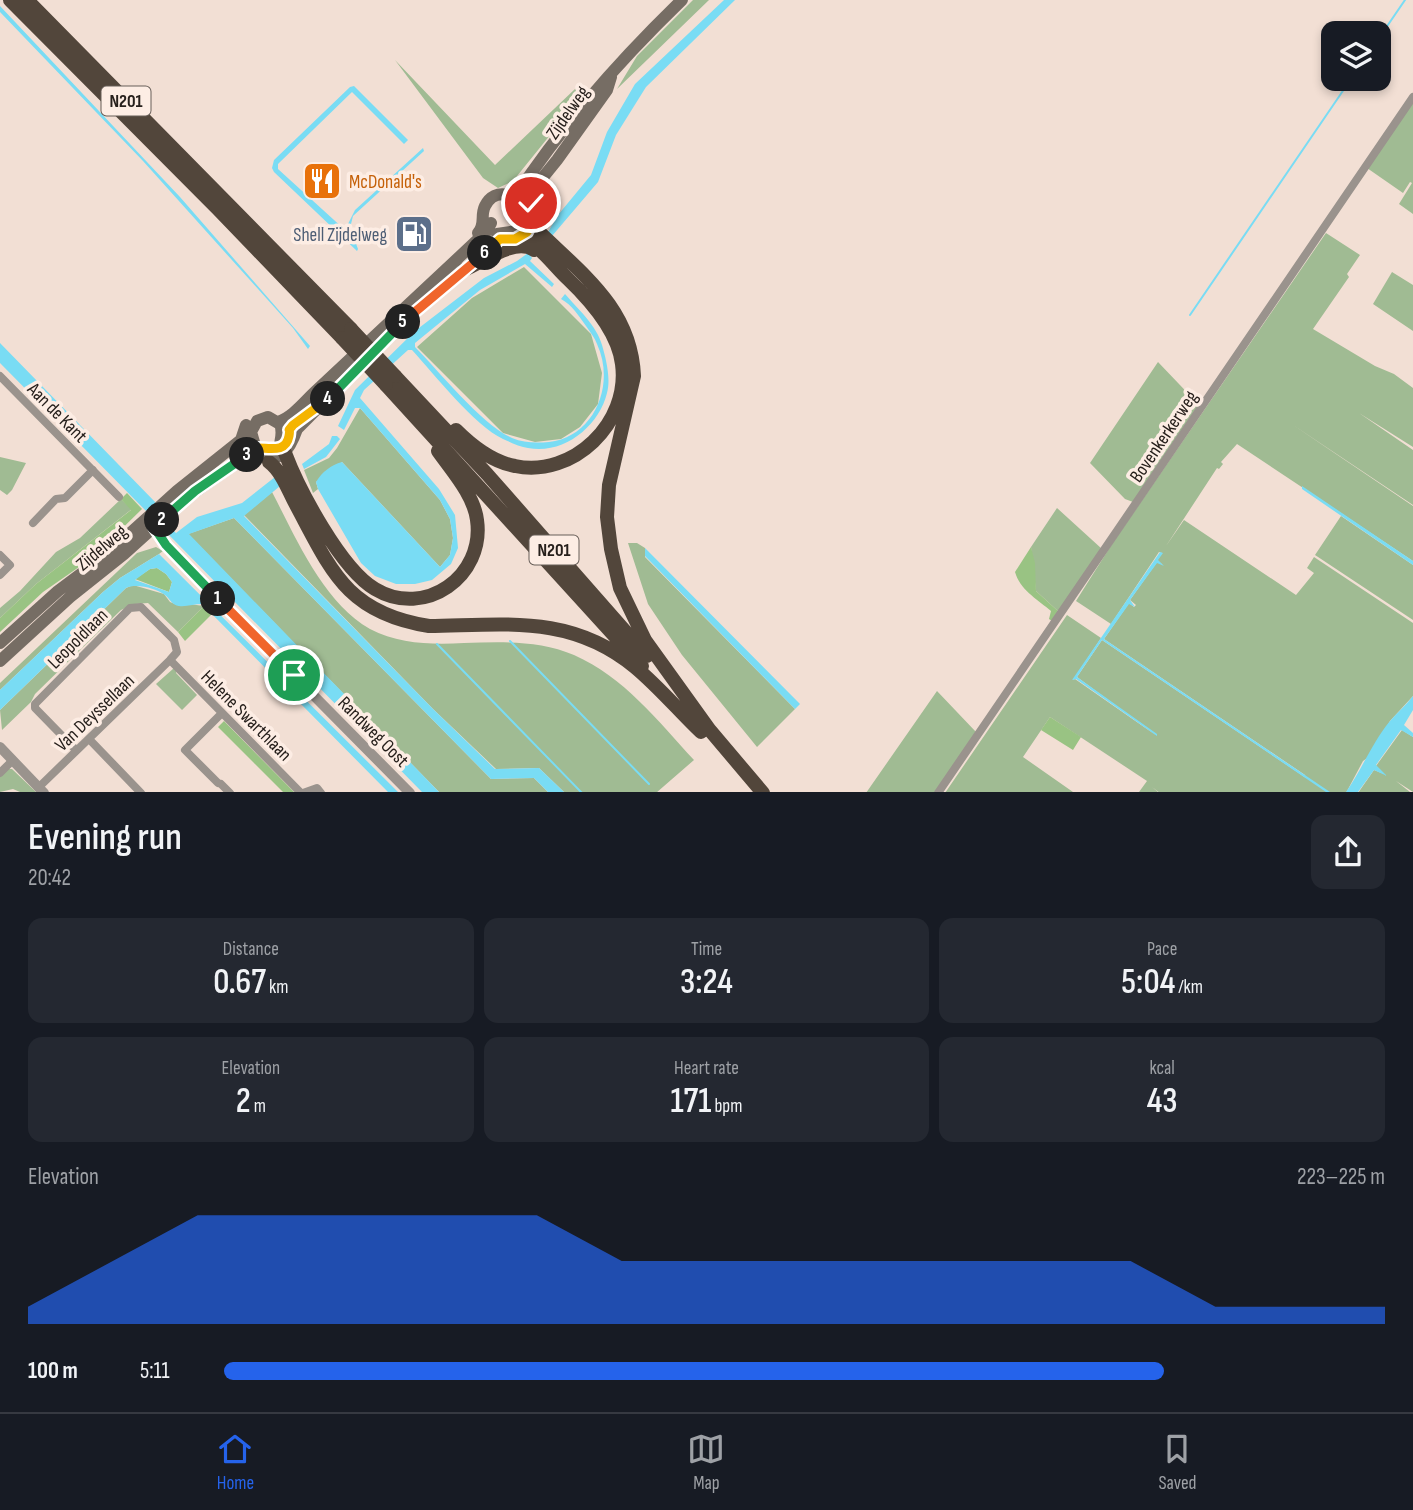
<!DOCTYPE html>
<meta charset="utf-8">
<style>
:root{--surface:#171b24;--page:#242831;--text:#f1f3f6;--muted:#9ea1a6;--line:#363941;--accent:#2563eb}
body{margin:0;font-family:"Sofia Sans Condensed",sans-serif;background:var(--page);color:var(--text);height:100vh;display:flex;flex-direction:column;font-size:26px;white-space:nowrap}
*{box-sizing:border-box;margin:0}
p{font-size:23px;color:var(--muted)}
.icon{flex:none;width:38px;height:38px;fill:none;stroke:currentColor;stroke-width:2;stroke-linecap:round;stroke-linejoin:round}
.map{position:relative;height:792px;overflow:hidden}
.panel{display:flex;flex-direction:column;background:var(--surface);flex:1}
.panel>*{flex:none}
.fabs{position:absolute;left:1321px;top:21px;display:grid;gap:14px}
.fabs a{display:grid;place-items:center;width:70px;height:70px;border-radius:14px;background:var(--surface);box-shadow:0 4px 10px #0003;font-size:35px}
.pin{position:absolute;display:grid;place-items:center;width:60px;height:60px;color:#fff;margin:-30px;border:4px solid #fff;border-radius:50%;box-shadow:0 2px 7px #0007}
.km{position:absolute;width:35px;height:35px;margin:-18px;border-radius:50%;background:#222;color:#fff;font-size:19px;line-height:35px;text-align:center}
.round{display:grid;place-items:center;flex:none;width:74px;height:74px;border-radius:14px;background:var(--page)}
.head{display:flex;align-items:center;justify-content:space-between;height:119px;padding:0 28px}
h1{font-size:38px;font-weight:600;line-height:52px}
.stats{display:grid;grid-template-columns:repeat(3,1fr);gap:10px;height:119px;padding:7px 28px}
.stats div{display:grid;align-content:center;border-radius:14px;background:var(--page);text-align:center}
.stats b{font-size:35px;font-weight:600}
.stats small{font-size:19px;font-weight:400}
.stats p{font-size:19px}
.chart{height:196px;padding:14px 28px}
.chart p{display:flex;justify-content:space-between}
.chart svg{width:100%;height:126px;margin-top:7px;fill:var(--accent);opacity:.7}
ul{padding:0 28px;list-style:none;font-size:23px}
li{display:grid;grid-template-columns:112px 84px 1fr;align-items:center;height:52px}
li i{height:18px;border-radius:9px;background:var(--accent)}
.tabs{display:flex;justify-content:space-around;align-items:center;height:98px;border-top:2px solid var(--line);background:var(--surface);font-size:19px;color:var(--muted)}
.tabs a{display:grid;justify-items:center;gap:4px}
.tabs .current{color:var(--accent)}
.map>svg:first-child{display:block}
</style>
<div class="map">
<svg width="1413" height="793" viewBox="0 0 1413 793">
<rect width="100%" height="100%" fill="#f2dfd4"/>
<!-- green -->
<path fill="#a0bb93" d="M693 0H709L617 89 637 56Z
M395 60 495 165 575 89 580 98 513 181 498 188 483 178Z
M1413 102V214L1399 204 1412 183 1410 182 1403 193 1367 168Z
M1326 233 1360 255 1347 274 1349 277 1313 329 1375 366 1394 374 1413 388V447L1359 413 1413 450V505L1293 425 1413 506V561L1237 444 1221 462 1223 464 1219 469 1217 468 1166 546 1184 520 1296 595 1314 573 1307 568 1314 557 1413 623V696L1390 721 1370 756 1363 761 1346 793H1160L1152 787 1158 792H1139L1147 781 1050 717 1023 757 1073 792 945 793 1067 615 1101 638 1073 680 1075 679 1157 736 1077 677 1102 640 1306 778 1305 775 1104 639 1129 603 1134 607 1136 605 1130 600 1157 562 1163 565 1157 560 1162 553 1159 552 1111 624 1076 601 1112 544Z
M524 267 591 334 602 373 598 404 580 427 561 439 535 442 503 433 417 347 472 298Z
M1392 272 1413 285V331L1373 304Z
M1158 362 1200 406 1133 502 1125 499 1090 463Z
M360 408 440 500 450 519 453 538 450 555 440 567 342 462 316 482 318 489 313 493 304 470 329 458 337 448Z
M0 457 26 463 12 490 7 495 0 490Z
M272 492C296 538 323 602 370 629 399 644 433 645 464 643 501 642 539 640 574 655 624 677 658 721 694 760L656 793 564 792 539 768 496 769 433 709 244 515Z
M121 499 132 509 36 584 0 618V608L20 591 56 552 80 538Z
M1057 508 1102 549 1059 612 1036 591 1031 547Z
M1341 516 1413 565V620L1315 555Z
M234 518 491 779 534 778 548 792H439L188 534Z
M628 543H637L645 548V557L795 709 757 747 682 655 648 604Z
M156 547 163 551 159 554 120 578 103 592 0 690V683L137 553Z
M133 585 164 594 170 602 180 606 189 604 204 606 178 632 148 603 135 604 121 610 35 694 31 702 2 730 0 710 126 588Z
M174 668 177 671 176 673 197 695 182 710 156 684Z
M937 691 976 732 935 792 866 793Z
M1402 730 1413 737V792L1396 781 1410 792 1358 793 1374 770 1384 774 1376 766Z
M8 769H12L36 792H20L13 789 0 792V776Z"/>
<!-- forest -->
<path fill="#99c383" d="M127 493 142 509 92 558 43 592 0 632V618L36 584 131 510 121 499Z
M1031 547 1035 563 1036 591 1059 612 1052 621 1049 619 1051 611C1038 600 1020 590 1015 572Z
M157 568 166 574 172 582 169 592 135 579 150 569Z
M204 606 212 614 185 641 178 632Z
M1050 717 1081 737 1073 750 1041 730Z
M224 721 294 792H283L218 727Z"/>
<!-- water -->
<path fill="#79dcf4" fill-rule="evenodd" d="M724 0H735L646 87 616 135 598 182 552 236 548 232 558 215 591 175 607 132 635 84Z
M0 6 180 197 310 346 308 349 293 328 143 161 0 12Z
M354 86 408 140 404 144 352 92 278 164V169L345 230 355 210 423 148 424 151 353 216 350 228 358 249 357 251 274 172 272 168 274 160 350 87Z
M528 253 532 258 530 261 554 284 552 287 525 264 480 290 415 343V347C439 371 482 425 512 438 524 443 536 443 549 442 594 437 616 385 597 344 595 338 590 332 586 326 579 316 572 305 561 299L565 294C578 309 597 326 602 345 606 359 611 378 607 393 599 426 564 455 528 448 520 447 510 442 503 439 475 426 434 374 412 350H408L364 390 360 398 439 489 455 515 458 548 451 564 432 580 415 584H396L375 576 361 563 318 489 316 482C322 472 331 465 342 462L440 567 450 555 453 538 450 519 440 500 360 408H355L344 430 338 426 355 390 415 331 484 278 517 261Z
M0 343 157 504 148 513 0 363Z
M332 436H337L340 439 326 457 304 469 302 464 329 444Z
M275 477 280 486 244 516 433 709 495 769 539 768 564 792H548L534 778 491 779 234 518 189 534 439 792H422L169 535 173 530 176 533 197 517 242 503Z
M1302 486 1413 561V565L1302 489Z
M645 548 800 704 795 709 645 556Z
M1160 552 1163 553 1158 560 1164 566 1157 563 1130 600 1135 607 1129 604 1104 639 1330 792H1326L1102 640 1077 677 1157 734V736L1076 679 1072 680Z
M159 554 398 792H388L202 604C195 604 186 607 179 606 172 605 170 599 165 595 156 588 136 583 126 588L0 710V690L103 592 120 578ZM157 568 166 574 172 582 169 592 135 580 150 569Z
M1413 696V710L1404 725 1413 733V737L1401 730 1376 765 1387 776 1374 770 1358 792H1346C1362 769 1372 743 1390 721 1398 712 1406 705 1413 696Z"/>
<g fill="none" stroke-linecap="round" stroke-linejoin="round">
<!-- stream -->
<path stroke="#79dcf4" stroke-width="2" d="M1379 38 1405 0
M1190 315 1351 79
M510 641 649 784
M437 644 582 793"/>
<!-- minor -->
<path stroke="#9a938d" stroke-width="8" d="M0 376 119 497
M33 523 56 499 65 498 93 470
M0 555 10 565 0 575
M170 660 301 793
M89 739 141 793
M0 773 13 760
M218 783 185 750 222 713
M221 784 230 793
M39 787 170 660 177 652 174 640 141 607 130 608 35 704V708L76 750
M303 793 317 788 321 793
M938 793 1413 97"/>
<!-- tertiary -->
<path stroke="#9a938d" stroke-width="10" d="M154 527 166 545 241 622 410 793
M0 747 44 793"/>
<!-- secondary -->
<path stroke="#766d64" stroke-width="12" d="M515 197C563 124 620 60 682 0
M524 207 527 197 557 160 607 90 611 77
M478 233C486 224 480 216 485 206 495 186 518 194 526 211L525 222 517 231 497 234
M278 422C293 417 304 402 316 391 372 338 429 285 486 232L491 223
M280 455C277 444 285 436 280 424L268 417 257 421 251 432 256 449C279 469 290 449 297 429L408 317 500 239 504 238
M0 643 58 591 106 555 177 491 241 440 246 425
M0 661 70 597 124 554 185 499 256 449"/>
<!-- trunk -->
<path stroke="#52463b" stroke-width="14" d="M10 0 218 209 342 338
M27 0 351 329
M532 222 533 226C579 272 631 306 634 376L609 485 607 517 611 549 620 588 645 640 709 729
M464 270C483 262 515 237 534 250
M395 376 487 474 647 656
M386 385 642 666
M456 430C472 446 493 462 515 466 573 478 630 423 622 364 618 332 591 301 568 279 554 266 539 244 520 237
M285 453C299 490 341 569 375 589 425 619 485 576 477 520 474 495 452 471 438 451
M269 462C282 472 288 490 295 503 331 570 346 613 429 626 505 625 571 614 635 667 659 687 679 711 701 732
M703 722 763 793"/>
<!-- trunk-bridge -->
<path stroke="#52463b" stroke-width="14" d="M351 329 395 376
M342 338 386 385"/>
</g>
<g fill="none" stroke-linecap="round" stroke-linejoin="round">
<defs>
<path id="split-1" d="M218 599 294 675"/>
<path id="split-2" d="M162 520 154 527 166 545 218 599"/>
<path id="split-3" d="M162 520 195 491 247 455"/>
<path id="split-4" d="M247 455 258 448C270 448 286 453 289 436 291 425 286 434 293 425L328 399"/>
<path id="split-5" d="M328 399 403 322"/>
<path id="split-6" d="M403 322 485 253"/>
<path id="split-7" d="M485 253 500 239H515L527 232 532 222 531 203"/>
</defs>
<!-- split-1 casing -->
<use href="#split-1" stroke="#fff" stroke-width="14"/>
<!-- split-2 casing -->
<use href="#split-2" stroke="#fff" stroke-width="14"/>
<!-- split-3 casing -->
<use href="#split-3" stroke="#fff" stroke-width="14"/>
<!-- split-4 casing -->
<use href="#split-4" stroke="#fff" stroke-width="14"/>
<!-- split-5 casing -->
<use href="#split-5" stroke="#fff" stroke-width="14"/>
<!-- split-6 casing -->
<use href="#split-6" stroke="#fff" stroke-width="14"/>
<!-- split-7 casing -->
<use href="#split-7" stroke="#fff" stroke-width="14"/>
<!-- split-1 -->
<use href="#split-1" stroke="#f0652b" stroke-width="9"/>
<!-- split-2 -->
<use href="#split-2" stroke="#22a559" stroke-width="9"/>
<!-- split-3 -->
<use href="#split-3" stroke="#22a559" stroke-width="9"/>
<!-- split-4 -->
<use href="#split-4" stroke="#f5b400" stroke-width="9"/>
<!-- split-5 -->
<use href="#split-5" stroke="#22a559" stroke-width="9"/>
<!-- split-6 -->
<use href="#split-6" stroke="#f0652b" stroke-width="9"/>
<!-- split-7 -->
<use href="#split-7" stroke="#f5b400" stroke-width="9"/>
</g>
<!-- icons -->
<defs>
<symbol id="restaurant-square" viewBox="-11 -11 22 22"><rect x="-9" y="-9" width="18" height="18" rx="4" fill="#e8710a" stroke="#fdede4"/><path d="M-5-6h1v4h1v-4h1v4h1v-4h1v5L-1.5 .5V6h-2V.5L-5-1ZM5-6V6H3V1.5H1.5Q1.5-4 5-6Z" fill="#fff"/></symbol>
<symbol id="fuel-square" viewBox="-11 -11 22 22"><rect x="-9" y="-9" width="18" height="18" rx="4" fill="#5c6f8a" stroke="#fdede4"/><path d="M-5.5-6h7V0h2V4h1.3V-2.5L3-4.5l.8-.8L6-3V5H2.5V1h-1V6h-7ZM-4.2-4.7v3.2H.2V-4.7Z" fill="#fff"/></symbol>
</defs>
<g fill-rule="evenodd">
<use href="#restaurant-square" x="300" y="159" width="44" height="44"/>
<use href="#fuel-square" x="392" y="212" width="44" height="44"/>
</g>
<g text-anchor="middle" stroke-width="7" stroke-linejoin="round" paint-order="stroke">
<!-- shield labels -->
<g fill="#fdede4" stroke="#675e58" stroke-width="2">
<rect x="101.5" y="86.5" width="49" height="29" rx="5"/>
<rect x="529.5" y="535.5" width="49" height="29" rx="5"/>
</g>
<g font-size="18" font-weight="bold" fill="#27201c">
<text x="126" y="107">N201</text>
<text x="554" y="556">N201</text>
</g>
<!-- street labels -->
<g font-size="19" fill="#27201c" stroke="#fdede4">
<text transform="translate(567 112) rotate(-55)" y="7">Zijdelweg</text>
<text transform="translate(58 412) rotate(45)" y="7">Aan de Kant</text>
<text transform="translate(1163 436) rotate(-56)" y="7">Bovenkerkerweg</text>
<text transform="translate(101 547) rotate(-40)" y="7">Zijdelweg</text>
<text transform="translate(77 638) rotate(-45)" y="7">Leopoldlaan</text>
<text transform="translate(94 712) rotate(-44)" y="7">Van Deyssellaan</text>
<text transform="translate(247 715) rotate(45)" y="7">Helene Swarthlaan</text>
<text transform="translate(374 731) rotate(45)" y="7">Randweg Oost</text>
</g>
<!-- food labels -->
<g font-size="19" fill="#c56008" stroke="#fdede4" text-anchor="start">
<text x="349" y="188">McDonald's</text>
</g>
<!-- service labels -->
<g font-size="19" fill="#4e5e75" stroke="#fdede4" text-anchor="end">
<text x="387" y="241">Shell Zijdelweg</text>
</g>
</g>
</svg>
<div class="fabs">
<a><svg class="icon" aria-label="layers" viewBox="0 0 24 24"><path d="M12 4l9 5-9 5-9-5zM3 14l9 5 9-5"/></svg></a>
</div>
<div class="pin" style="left:294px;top:675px;background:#1e9e55"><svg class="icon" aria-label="arrive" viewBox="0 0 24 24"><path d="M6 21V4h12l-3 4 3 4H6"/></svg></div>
<div class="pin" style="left:531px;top:203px;background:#d93025"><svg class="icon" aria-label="check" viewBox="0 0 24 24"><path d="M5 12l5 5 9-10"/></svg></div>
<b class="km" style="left:218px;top:599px">1</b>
<b class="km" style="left:162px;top:520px">2</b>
<b class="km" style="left:247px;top:455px">3</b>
<b class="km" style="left:328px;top:399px">4</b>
<b class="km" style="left:403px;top:322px">5</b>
<b class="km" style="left:485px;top:253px">6</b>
</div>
<section class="panel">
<div class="head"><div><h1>Evening run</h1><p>20:42</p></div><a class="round"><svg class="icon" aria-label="share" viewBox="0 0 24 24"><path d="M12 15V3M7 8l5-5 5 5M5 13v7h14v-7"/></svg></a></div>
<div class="stats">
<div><p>Distance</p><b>0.67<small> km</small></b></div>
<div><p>Time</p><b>3:24</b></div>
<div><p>Pace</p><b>5:04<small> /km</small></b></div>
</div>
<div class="stats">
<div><p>Elevation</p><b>2<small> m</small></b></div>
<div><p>Heart rate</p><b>171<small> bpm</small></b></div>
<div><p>kcal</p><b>43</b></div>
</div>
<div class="chart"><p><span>Elevation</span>223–225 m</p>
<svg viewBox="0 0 160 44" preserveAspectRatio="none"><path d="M0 44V38L10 22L20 6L30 6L40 6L50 6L60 6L70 22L80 22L90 22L100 22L110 22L120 22L130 22L140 38L150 38L160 38V44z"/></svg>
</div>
<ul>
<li><b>100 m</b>5:11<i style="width:81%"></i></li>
</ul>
</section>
<nav class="tabs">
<a class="current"><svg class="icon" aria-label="home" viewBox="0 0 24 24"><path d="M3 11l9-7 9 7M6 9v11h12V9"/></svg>Home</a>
<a><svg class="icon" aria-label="map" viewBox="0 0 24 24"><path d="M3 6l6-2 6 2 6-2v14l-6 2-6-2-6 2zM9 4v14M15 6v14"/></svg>Map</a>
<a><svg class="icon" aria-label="saved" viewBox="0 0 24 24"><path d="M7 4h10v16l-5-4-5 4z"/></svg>Saved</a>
</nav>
